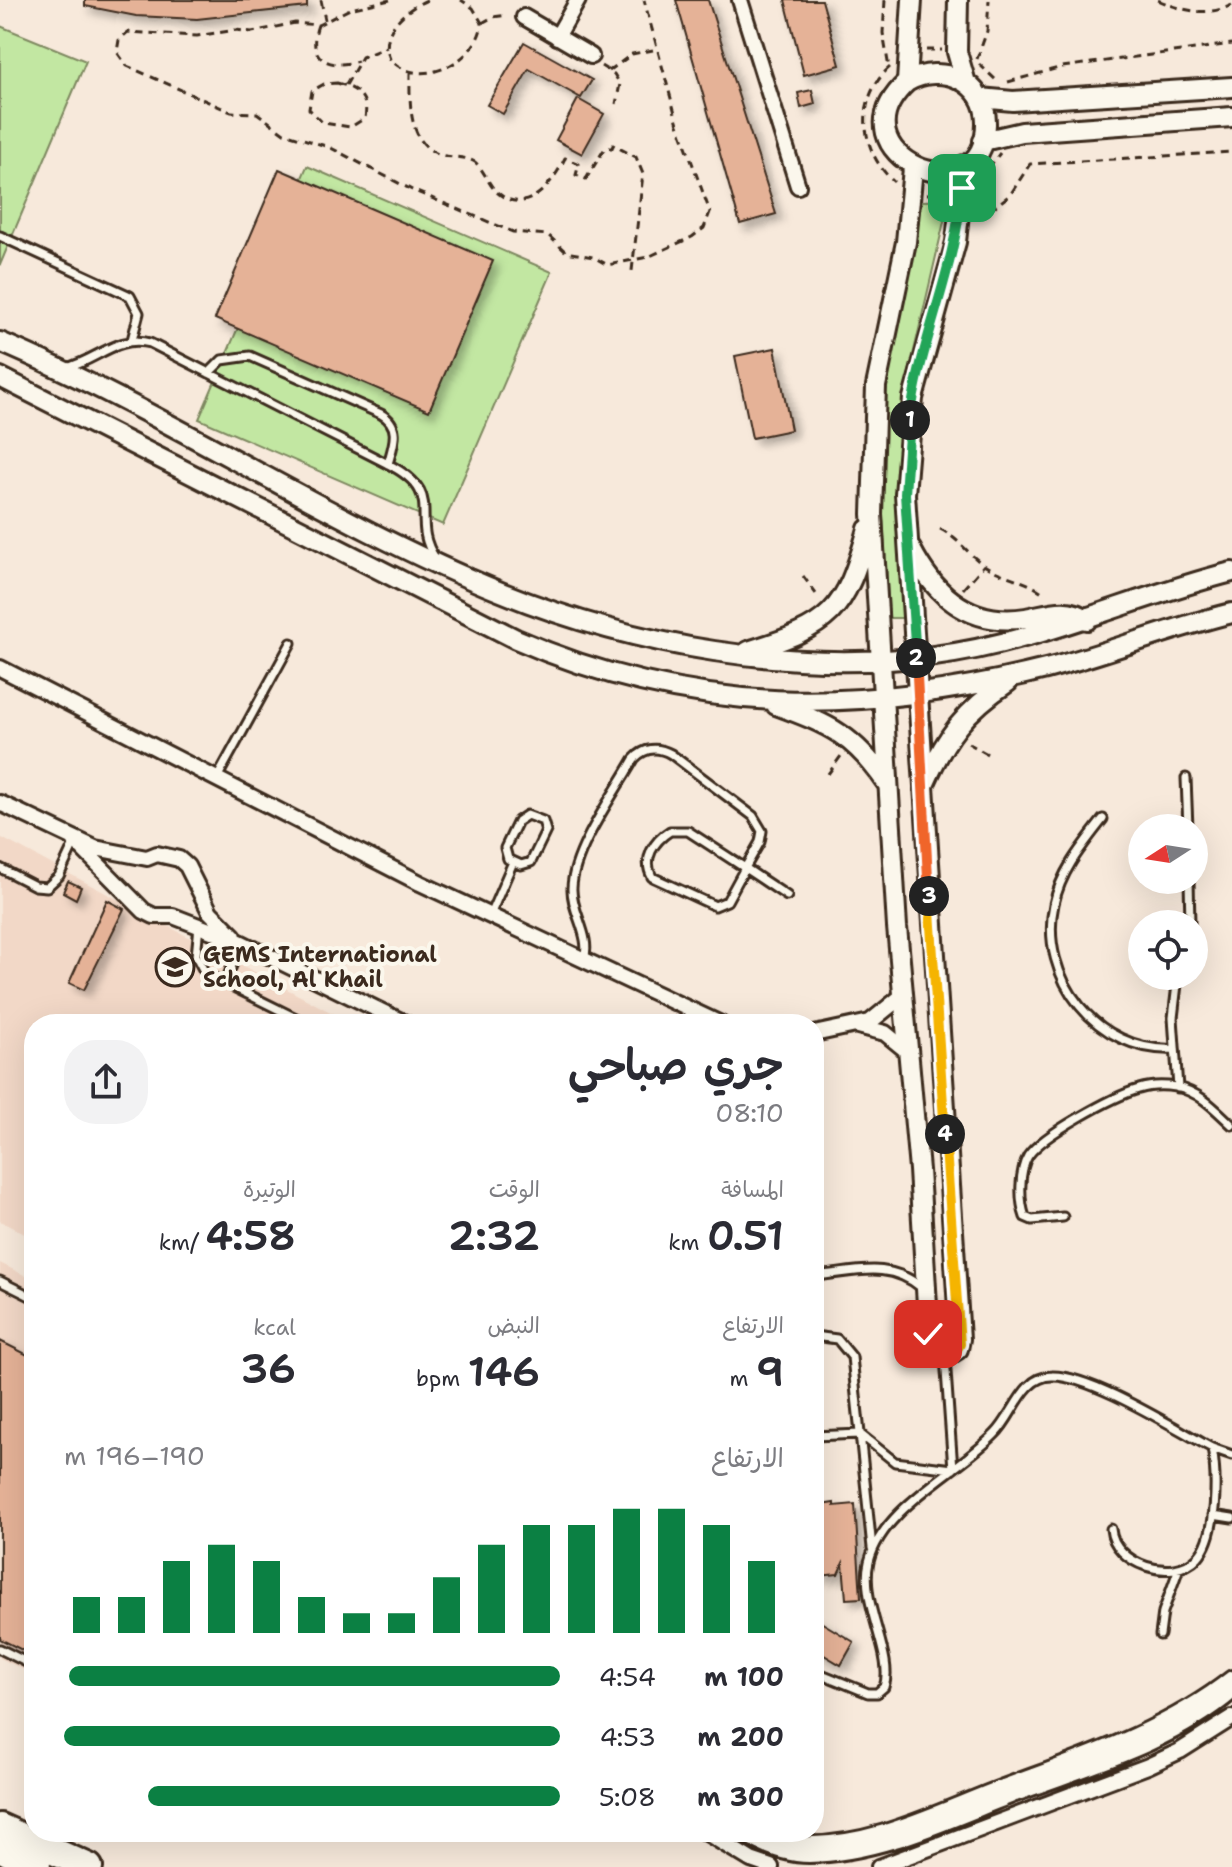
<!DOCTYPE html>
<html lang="ar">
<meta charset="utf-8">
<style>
:root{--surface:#fff;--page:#f2f2f3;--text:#2b2b33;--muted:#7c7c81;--accent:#0b8043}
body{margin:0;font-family:"Shantell Sans","Playpen Sans Arabic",sans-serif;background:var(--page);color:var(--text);direction:rtl;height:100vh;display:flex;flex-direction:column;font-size:30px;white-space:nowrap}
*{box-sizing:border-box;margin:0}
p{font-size:26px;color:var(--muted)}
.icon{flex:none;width:44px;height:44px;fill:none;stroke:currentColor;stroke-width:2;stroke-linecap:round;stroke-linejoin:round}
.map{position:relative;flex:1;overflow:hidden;direction:ltr}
.drawer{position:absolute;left:24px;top:1014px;width:800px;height:828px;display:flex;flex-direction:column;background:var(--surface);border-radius:32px;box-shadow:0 8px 32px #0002;direction:rtl}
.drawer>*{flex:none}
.needle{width:52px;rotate:258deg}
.fabs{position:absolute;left:1128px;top:814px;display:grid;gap:16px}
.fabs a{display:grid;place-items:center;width:80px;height:80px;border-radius:50%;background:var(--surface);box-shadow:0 8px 32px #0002;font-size:40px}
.pin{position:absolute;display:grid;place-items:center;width:68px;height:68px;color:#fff;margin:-34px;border-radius:16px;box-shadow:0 4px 12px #0006}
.km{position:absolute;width:40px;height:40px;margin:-20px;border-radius:50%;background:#222;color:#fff;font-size:22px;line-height:40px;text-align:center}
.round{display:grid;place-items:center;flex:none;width:84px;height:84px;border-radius:32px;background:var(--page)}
.headline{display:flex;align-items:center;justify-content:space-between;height:136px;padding:0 40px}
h1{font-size:44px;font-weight:600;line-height:60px}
.metrics{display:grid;grid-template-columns:repeat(3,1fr);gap:12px;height:136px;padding:8px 40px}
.metrics div{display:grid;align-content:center}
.metrics b{font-size:40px;font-weight:600}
.metrics small{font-size:22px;font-weight:400}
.metrics p{font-size:22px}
.chart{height:224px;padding:16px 40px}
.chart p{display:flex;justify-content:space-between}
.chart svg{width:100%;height:144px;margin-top:8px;stroke:var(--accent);stroke-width:6}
ul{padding:0 40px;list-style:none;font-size:26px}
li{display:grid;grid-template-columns:128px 96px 1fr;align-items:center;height:60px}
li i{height:20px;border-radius:10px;background:var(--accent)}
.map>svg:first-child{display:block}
</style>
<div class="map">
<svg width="1232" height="1867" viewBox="0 0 1232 1867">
<defs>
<filter id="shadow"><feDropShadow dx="6" dy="6" stdDeviation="4" flood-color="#0004"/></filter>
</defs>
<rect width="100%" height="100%" fill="#f7e9db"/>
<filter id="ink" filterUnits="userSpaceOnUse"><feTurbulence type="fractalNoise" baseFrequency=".0125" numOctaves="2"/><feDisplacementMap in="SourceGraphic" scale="16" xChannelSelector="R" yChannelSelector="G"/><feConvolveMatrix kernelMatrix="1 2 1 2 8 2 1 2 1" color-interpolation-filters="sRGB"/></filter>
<g filter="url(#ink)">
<!-- built -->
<path fill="#f2d8c7" d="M0 837 353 1024H34V1239L0 1221Z
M0 1263 34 1280V1675L0 1658Z"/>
<!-- green -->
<path fill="#c2e7a2" stroke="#7e8860" stroke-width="2" d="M0 26 86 61 0 265Z
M307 166 552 272 443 525 199 419Z
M949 200 907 381 897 487 903 618H889L881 482 885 383 922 201Z"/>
<!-- building -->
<path fill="#e5b297" stroke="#3b2a1e" stroke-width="2" filter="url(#shadow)" d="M85 0H307V7L197 19 136 16 85 6Z
M676 0H708L776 214 740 224Z
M785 0H822L840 65 804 75Z
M524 42 592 80 581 98 529 69 503 114 487 105Z
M812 90 815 104 801 108 798 93Z
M578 99 604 114 582 154 556 140Z
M279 169 493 261 429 411 215 319Z
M775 348 791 430 752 438 735 356Z
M68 881 81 887 76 899 63 892Z
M107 900 124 909 84 990 69 983Z
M0 1341 34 1358V1656L0 1639Z
M834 1503V1506L855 1504 861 1598 846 1599 843 1563 838 1574 819 1576 814 1506Z
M814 1618 854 1642 841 1665 814 1649Z"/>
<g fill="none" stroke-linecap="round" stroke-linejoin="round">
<defs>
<path id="service" d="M0 236 130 296 139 313 132 340
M66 368C96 361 118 334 150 343L388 464C448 495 408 517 435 558
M209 373 222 360 250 356 381 414C402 426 393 445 388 464
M217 778 291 643
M1186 778 1188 828
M527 815 543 821 546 831 531 862 521 865 508 859 505 848 518 821Z
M1103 819C1082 846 1061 871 1054 904 1038 978 1098 1053 1174 1049
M0 868 35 886 47 887 59 876 75 842
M1189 880 1190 924
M490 915 513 862
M199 926 196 956 205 973 308 1024
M584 959C592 937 571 912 572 888 573 850 615 793 634 759 644 748 657 746 671 754L753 816 762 831 760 842 745 868 688 831H670C654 841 642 859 652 877L715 906 727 901 745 868 787 896
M1178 976 1173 1018 1178 1088
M225 984 233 963 229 940
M1063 1217 1032 1220 1025 1217C1019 1200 1019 1171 1028 1156 1042 1135 1114 1096 1139 1089 1151 1085 1164 1085 1176 1087 1200 1092 1215 1109 1232 1125
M814 1276C854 1273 888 1259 922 1288
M0 1281 34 1298
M814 1336 837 1339 852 1357 872 1548
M814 1436 860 1434 895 1462 953 1469 945 1357
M1213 1515 1232 1518
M1111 1529C1114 1564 1173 1584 1198 1557 1218 1535 1217 1476 1212 1448
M1160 1635 1163 1612 1179 1568
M0 1649 34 1666
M814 1671 868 1693H877L884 1687C895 1657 859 1602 869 1562 882 1508 958 1472 995 1434 1014 1416 1022 1376 1052 1376 1091 1375 1176 1429 1212 1448L1232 1455"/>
<path id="minor" d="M740 0 798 186
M524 17 591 56
M557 37 578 0
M0 668 420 883 721 1024
M0 803 95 848 147 858 157 854 179 859 187 866 210 912 234 936
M75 841 144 911 154 916H173L240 942 407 1024
M858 1026 885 1033 907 1051
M814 1034 870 1022 902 996
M705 1832 751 1860 771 1867
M741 1832C762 1845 784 1855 809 1855 882 1854 952 1818 1018 1793 1092 1765 1170 1744 1232 1692
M761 1832C774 1838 788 1843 802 1844 869 1847 935 1813 995 1790 1077 1759 1162 1733 1232 1678
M879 1867 1148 1766 1180 1751 1232 1718"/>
<path id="tertiary" d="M958 0 957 52 966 83
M907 82C941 62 987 81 986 124 985 220 828 155 907 82L912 0
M980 98 1013 101 1232 87
M983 141 1022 132 1232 117
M913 168 906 242 876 386 872 514 897 927 919 1170 929 1339 935 1353 945 1357 958 1349 960 1339 905 494 913 398 956 242 964 165
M0 342C172 415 328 522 501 592 637 647 789 673 934 656 1038 643 1132 597 1232 572
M0 377 516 639C692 716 861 715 1046 669 1109 653 1169 628 1232 613
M911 549C935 596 971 627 1026 618 1048 614 1067 605 1087 620
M748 651C831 626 845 613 868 529
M776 705C831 725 855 736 888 785
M925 783C946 736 965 711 1008 682"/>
<path id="motorway" d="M0 1827 89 1867
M0 1848 37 1867"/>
</defs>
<!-- service casing -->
<use href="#service" stroke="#3b2a1e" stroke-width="13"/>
<!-- minor casing -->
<use href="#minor" stroke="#3b2a1e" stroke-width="20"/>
<!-- tertiary casing -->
<use href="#tertiary" stroke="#3b2a1e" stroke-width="24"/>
<!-- motorway casing -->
<use href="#motorway" stroke="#3b2a1e" stroke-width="32"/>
<!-- path -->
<path stroke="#3b2a1e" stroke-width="3" stroke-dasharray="8 6" stroke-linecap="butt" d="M321 0 325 20
M390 0 350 9 318 25 295 23 252 32 236 30 197 36 128 32 119 40 117 52 127 66 231 112 257 113 284 133 329 147 412 190 513 232 548 235 566 252 593 257 608 265 648 257 692 237 704 228 710 212 678 124 644 0
M427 0C404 10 379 32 390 59 419 91 478 62 482 23L473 8 461 0
M885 0 883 33 889 68
M1158 0C1183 11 1206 17 1232 5
M482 23 493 17 508 15
M318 25C306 59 328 70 358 61
M926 50H942
M977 59 987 31 989 0
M979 64 997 81
M601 66 614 74 620 84 616 104
M890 67C854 99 860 151 894 182
M609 71 632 54 658 49
M410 72C410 100 407 141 438 154 450 159 463 155 475 162 485 171 488 185 498 193 528 218 554 181 565 158L579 164 576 175 586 179 605 148H612L613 145 636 157 643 174 632 271
M1008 82 1062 67 1232 44
M337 83C356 88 369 96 365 118L351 127 323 123 309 109 312 91 324 84Z
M346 85 362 57 387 47
M980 179 1000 153
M927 194 943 193
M990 210 1010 195 1030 164 1232 152
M940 529C958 538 968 554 984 565 1002 577 1024 579 1042 592
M803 576 819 598
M963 589 984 565
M968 743 989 755
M828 774 841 756"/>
<!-- service -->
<use href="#service" stroke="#fbf7ec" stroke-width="7"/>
<!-- minor -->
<use href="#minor" stroke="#fbf7ec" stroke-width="14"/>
<!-- tertiary -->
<use href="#tertiary" stroke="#fbf7ec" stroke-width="18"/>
<!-- motorway -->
<use href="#motorway" stroke="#fbf7ec" stroke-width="26"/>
</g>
</g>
<g fill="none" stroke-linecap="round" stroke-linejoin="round" filter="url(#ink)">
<defs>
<path id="split-1" d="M910 420C920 341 956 268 962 188"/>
<path id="split-2" d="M910 420 905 494 916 658"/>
<path id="split-3" d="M916 658 929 896"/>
<path id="split-4" d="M929 896 945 1134"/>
<path id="split-5" d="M928 1334 931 1349 940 1356 955 1353 960 1344 945 1134"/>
</defs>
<!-- split-1 casing -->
<use href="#split-1" stroke="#fff" stroke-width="16"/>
<!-- split-2 casing -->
<use href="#split-2" stroke="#fff" stroke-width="16"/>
<!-- split-3 casing -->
<use href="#split-3" stroke="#fff" stroke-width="16"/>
<!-- split-4 casing -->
<use href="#split-4" stroke="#fff" stroke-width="16"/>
<!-- split-5 casing -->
<use href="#split-5" stroke="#fff" stroke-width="16"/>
<!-- split-1 -->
<use href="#split-1" stroke="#22a559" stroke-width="10"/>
<!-- split-2 -->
<use href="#split-2" stroke="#22a559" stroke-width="10"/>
<!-- split-3 -->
<use href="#split-3" stroke="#f0652b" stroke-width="10"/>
<!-- split-4 -->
<use href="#split-4" stroke="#f5b400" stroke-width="10"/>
<!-- split-5 -->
<use href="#split-5" stroke="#f5b400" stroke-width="10"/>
</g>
<!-- icons -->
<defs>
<symbol id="school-ring" viewBox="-11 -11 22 22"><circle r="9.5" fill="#fbf7ec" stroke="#3b2a1e" stroke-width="1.5"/><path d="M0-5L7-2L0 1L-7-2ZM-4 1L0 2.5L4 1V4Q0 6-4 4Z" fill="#3b2a1e"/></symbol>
</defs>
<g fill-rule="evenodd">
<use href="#school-ring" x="153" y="945" width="44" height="44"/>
</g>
<g text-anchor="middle" stroke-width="8" stroke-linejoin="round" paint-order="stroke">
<!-- poi labels -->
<g font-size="22" font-weight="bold" fill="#3b2a1e" stroke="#fbf7ec" text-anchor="start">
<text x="203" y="962">GEMS International<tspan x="203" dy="25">School, Al Khail</tspan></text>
</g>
</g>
</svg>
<div class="fabs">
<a><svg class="needle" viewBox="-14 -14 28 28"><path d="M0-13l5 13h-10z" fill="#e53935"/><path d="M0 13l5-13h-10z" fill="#7c7c81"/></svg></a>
<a><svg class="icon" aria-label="locate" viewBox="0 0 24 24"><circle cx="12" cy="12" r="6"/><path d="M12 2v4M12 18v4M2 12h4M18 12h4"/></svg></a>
</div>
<div class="pin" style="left:962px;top:188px;background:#1e9e55"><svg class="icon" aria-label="arrive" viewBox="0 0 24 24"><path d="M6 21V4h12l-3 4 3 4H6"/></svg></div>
<div class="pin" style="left:928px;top:1334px;background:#d93025"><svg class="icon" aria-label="check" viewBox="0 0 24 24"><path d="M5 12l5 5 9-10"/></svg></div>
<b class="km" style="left:910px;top:420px">1</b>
<b class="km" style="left:916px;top:658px">2</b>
<b class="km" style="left:929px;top:896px">3</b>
<b class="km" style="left:945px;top:1134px">4</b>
<section class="drawer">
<div class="headline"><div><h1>جري صباحي</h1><p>08:10</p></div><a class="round"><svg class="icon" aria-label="share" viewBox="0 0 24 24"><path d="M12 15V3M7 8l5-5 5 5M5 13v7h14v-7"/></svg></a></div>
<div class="metrics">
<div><p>المسافة</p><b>0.51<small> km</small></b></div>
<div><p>الوقت</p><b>2:32</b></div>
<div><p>الوتيرة</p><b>4:58<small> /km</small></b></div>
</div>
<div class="metrics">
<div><p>الارتفاع</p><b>9<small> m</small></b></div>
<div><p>النبض</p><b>146<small> bpm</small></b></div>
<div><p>kcal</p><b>36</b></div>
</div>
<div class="chart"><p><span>الارتفاع</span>190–196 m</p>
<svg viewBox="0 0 160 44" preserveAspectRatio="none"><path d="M5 44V33M15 44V33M25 44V22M35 44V17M45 44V22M55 44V33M65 44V38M75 44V38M85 44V27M95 44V17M105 44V11M115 44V11M125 44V6M135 44V6M145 44V11M155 44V22"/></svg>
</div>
<ul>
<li><b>100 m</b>4:54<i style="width:99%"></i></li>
<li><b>200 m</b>4:53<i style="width:100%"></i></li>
<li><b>300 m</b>5:08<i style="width:83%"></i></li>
</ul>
</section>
</div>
